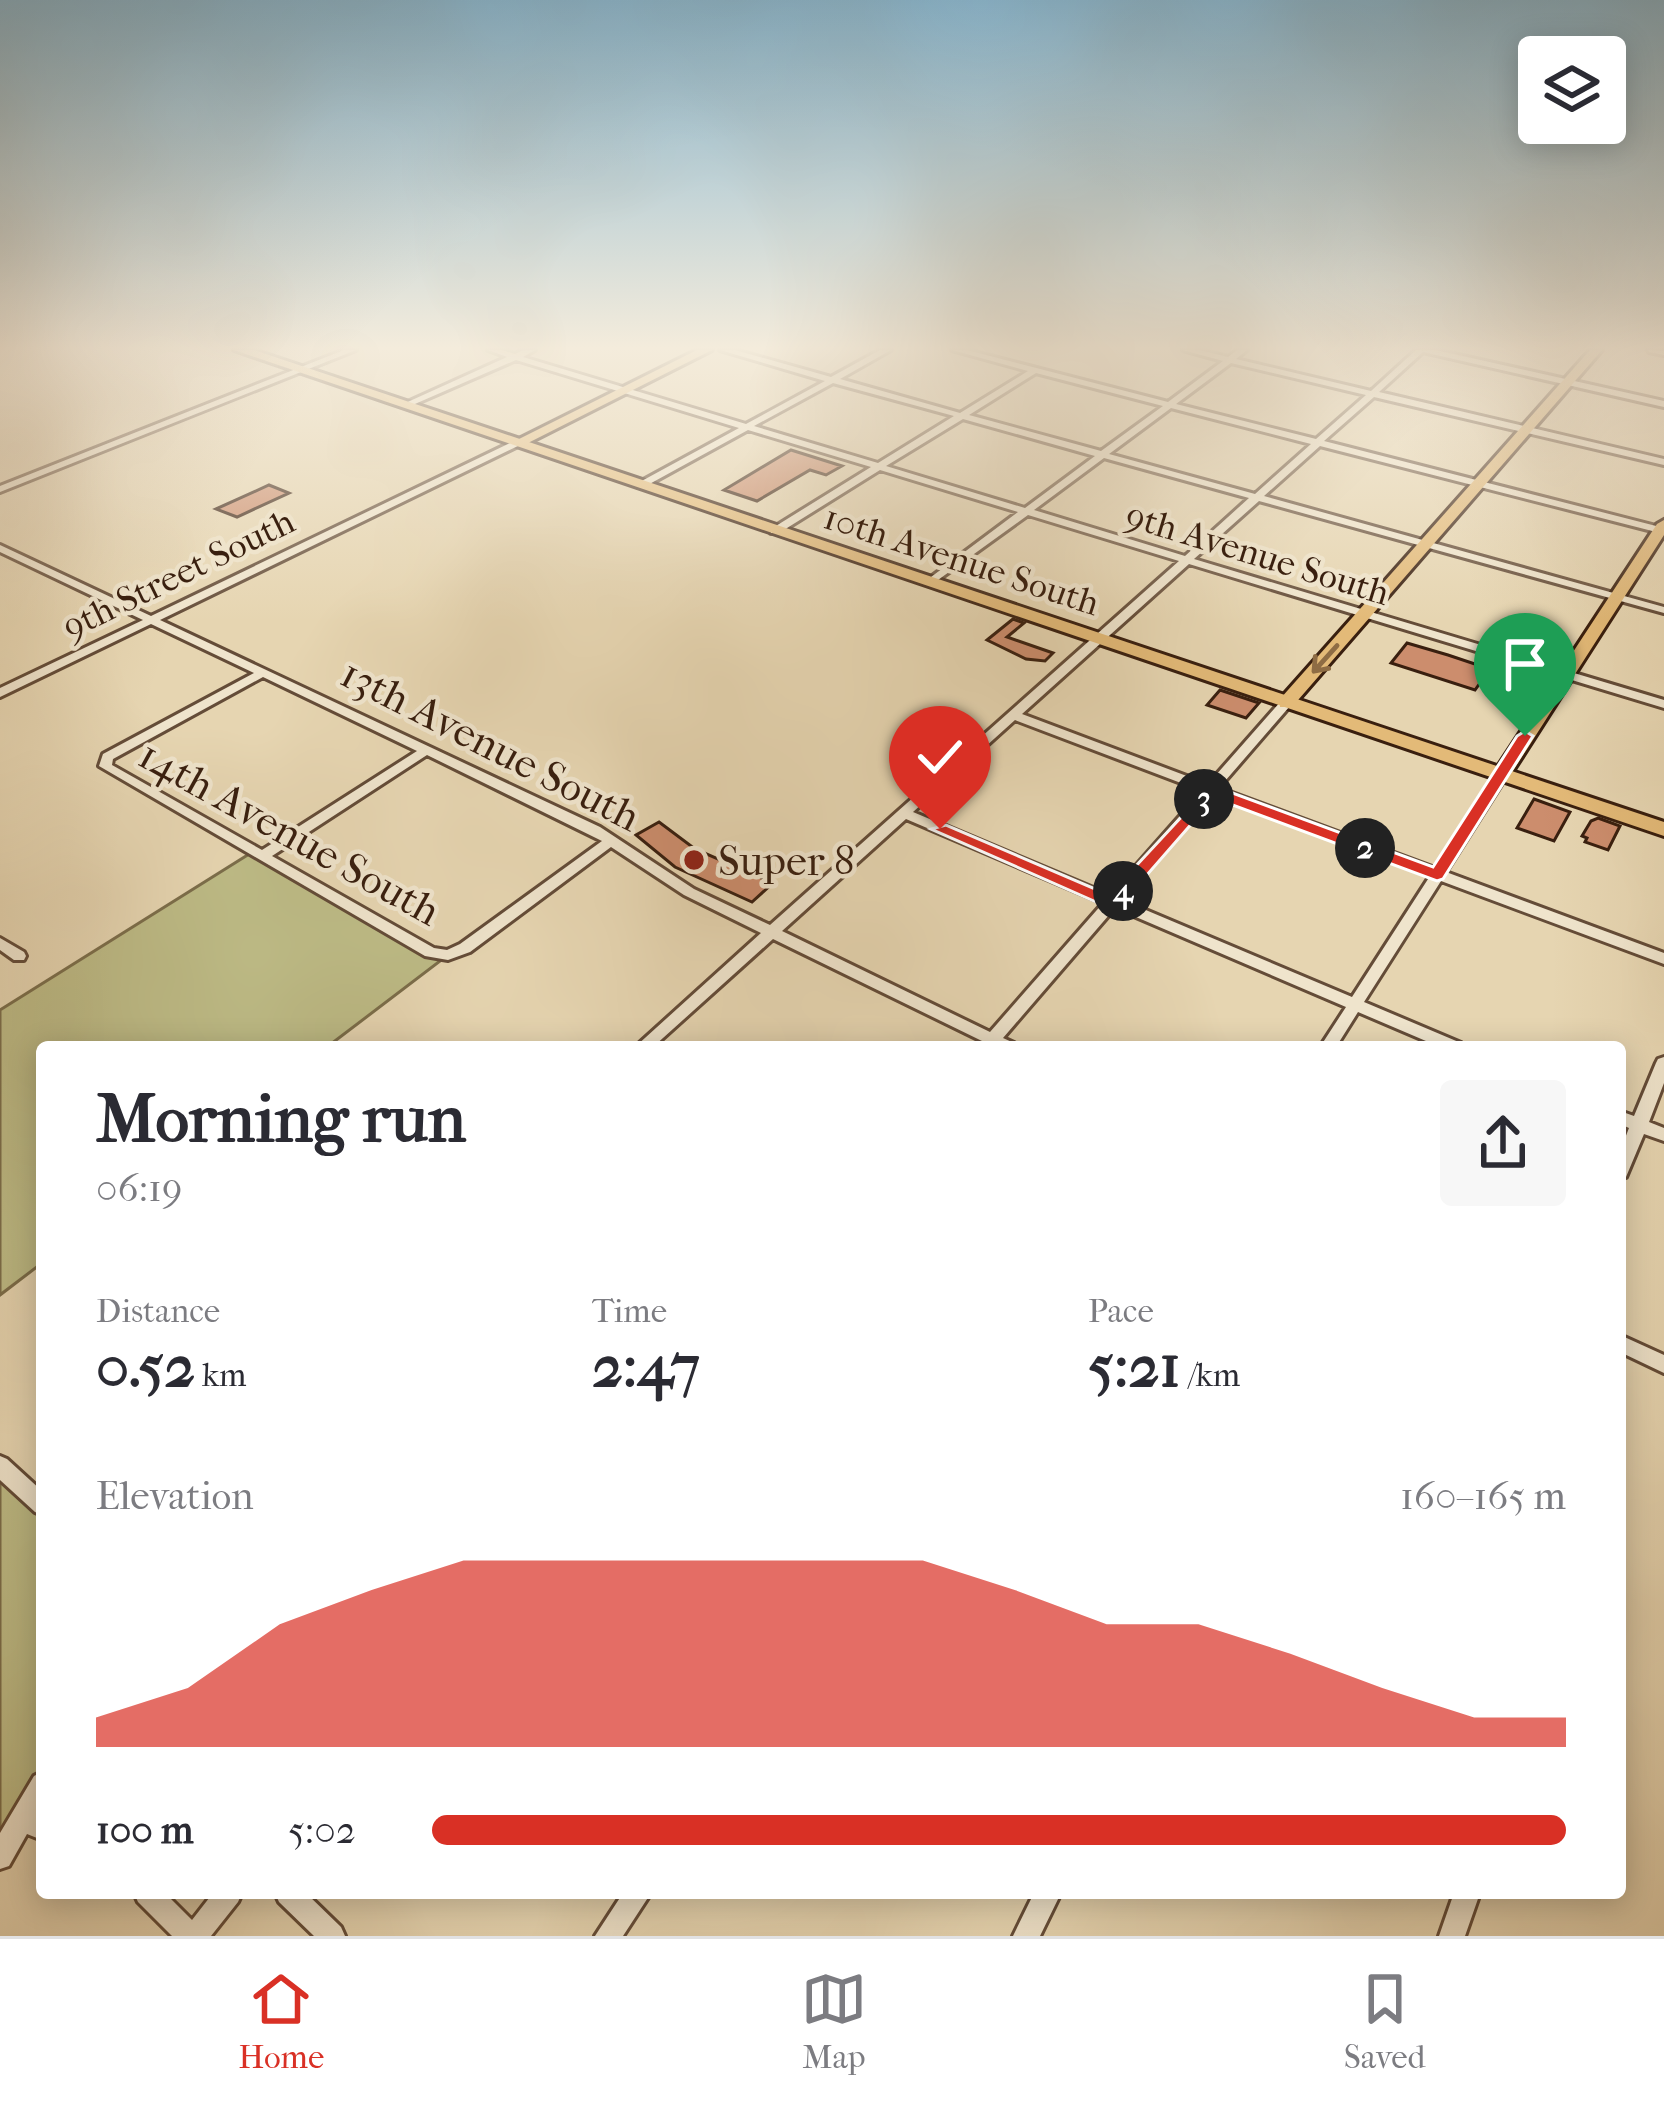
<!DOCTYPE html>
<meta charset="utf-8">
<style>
:root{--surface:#fff;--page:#f7f7f7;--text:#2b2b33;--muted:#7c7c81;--line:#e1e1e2;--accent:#d93025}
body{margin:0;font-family:"IM FELL French Canon",serif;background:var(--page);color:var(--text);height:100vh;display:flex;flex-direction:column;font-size:45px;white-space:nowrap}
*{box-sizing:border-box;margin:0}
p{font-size:39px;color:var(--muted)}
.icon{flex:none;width:66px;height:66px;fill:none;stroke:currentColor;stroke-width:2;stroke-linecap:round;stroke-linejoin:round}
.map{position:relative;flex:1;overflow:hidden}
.side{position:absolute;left:36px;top:1041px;width:1590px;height:858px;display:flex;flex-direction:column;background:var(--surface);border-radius:12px;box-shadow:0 6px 30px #0003}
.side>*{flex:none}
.tools{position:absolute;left:1518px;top:36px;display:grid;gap:24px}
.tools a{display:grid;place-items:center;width:108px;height:108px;border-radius:12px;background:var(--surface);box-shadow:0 6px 30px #0003;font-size:60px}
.pin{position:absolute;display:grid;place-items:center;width:102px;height:102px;color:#fff;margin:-123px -51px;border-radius:50% 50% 50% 0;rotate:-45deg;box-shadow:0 0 12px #0007}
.pin .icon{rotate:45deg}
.km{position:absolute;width:60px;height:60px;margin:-30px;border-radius:50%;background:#222;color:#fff;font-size:33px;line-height:60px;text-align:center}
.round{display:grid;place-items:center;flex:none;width:126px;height:126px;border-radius:12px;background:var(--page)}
.overview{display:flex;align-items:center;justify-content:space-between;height:204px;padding:0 60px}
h1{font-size:66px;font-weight:700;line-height:90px}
.stats{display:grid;grid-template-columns:repeat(3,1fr);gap:18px;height:204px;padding:12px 60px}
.stats div{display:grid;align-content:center}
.stats b{font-size:60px;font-weight:700}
.stats small{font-size:33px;font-weight:400}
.stats p{font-size:33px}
.chart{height:336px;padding:24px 60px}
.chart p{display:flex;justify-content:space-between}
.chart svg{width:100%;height:216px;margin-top:12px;fill:var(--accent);opacity:.7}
ul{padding:0 60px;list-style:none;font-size:39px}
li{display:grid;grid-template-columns:192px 144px 1fr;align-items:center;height:90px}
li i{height:30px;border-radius:15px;background:var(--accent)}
.dock{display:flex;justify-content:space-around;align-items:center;height:168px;border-top:3px solid var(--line);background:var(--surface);font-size:33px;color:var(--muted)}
.dock a{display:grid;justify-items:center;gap:6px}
.dock .active{color:var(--accent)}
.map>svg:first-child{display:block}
</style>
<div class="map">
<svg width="1664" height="1936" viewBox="0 0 1664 1936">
<rect width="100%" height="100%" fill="#e6d5b1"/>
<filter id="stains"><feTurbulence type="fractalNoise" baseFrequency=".00167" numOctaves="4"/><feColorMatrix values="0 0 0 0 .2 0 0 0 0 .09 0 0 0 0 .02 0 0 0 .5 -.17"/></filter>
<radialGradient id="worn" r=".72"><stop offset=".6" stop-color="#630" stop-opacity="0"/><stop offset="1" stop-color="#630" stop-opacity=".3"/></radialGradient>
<!-- green -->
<path fill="#bdbb86" stroke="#7b6d4a" stroke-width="3" d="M254 851 430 952 448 955 327 1047H42V1263L0 1295V1010Z
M0 1466 42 1505V1785L0 1858Z"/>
<!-- building -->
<path fill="#cc8d6d" stroke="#391f0f" stroke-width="3" d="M791 450 842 466 826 475 810 470 757 501 724 490Z
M269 485 289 493 237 517 216 509Z
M1013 619 1024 623 1007 637 1053 653 1045 661 1026 659 987 640Z
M1407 643 1448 655 1490 669 1475 690 1391 663Z
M1220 690 1259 703 1246 718 1207 705Z
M1534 799 1570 812 1554 841 1517 828Z
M1598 818 1620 826 1608 850 1585 842 1587 838 1582 836 1591 821Z
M659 822 695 849 773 883 752 902 675 867 636 835Z"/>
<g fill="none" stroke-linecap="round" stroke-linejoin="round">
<defs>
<path id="minor" d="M344 350H356L0 492V486Z
M488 350H502L515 354 523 350H535L523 357 746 424 825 381 720 350H735L831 377 880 350H891L840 379 960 413 1028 371 952 350H967L1168 402 1223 361 1183 350H1199L1228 357 1237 350H1247L1236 359 1371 391 1416 350H1436L1664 401V407L1423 352 1379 392 1664 459V465L1374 397 1324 441 1664 528V534L1320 446 1264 496 1664 607V613L1259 501 1194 559 1664 700V708L1189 564 1022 714 1208 784 1282 700H1290V706L1219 788 1435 868 1497 771H1507L1508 774 1446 872 1664 953V964L1441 881 1364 1002 1461 1043 1463 1047H1440L1358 1012 1336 1047H1320L1346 1007 1115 908 1003 1038 1014 1043 1016 1047H981L982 1041 773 939 653 1047H635L761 933 684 895 611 847 470 952 448 960 425 956 99 766 103 754 254 673 151 624 0 697V688L143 620 0 552V545L151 616 514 441H520V445L160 620 600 827 694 889 770 925 1179 561 1028 515 931 585 927 584V580L1018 512 880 470 779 533H771V529L871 467 748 430 644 487H638V483L739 428 516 360 408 407 401 405 507 357ZM1231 363 1366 395 1316 439 1176 404ZM1036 373 1163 406 1101 451 969 415ZM833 383 954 416 878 463 754 426ZM1171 408 1311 444 1255 494 1109 454ZM963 419 1095 456 1025 508 886 466ZM1104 458 1249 498 1185 556 1034 510ZM263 677 417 751 262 850 112 765 113 759ZM1015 720 1202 791 1110 895 913 812ZM427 755 602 841 460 944 447 950 434 948 272 856ZM1213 795 1430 876 1352 997 1122 900ZM906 819 1103 903 990 1032 782 931Z
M1648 350 1664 351V355L1649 352Z
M0 938 24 952 26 956 24 960H14L0 950Z
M1664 1057V1083L1649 1122 1664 1128V1141L1644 1134 1626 1177 1620 1179V1151L1629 1128 1620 1124V1111L1634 1116 1656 1063 1658 1059Z
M1620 1335 1664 1355V1373L1620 1352Z
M0 1456 7 1459 42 1491V1515L35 1512 0 1480Z
M42 1772V1807L38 1814 42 1816V1840L27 1834 9 1866 0 1869V1833L34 1776Z
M134 1893H165L192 1920 213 1893H242L238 1902 211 1936H172L138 1902Z
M275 1893H306L341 1927 345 1936H314L279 1902Z
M623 1893H651L623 1936H595Z
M1034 1893H1061L1040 1936H1013Z
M1454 1893H1480L1465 1936H1439Z"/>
<path id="major" d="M697 350H712L522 446 511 443Z
M1590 350H1602L1292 707H1280V699Z
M1664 520V535L1511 774 1508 778H1496L1493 774 1657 524Z"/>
<path id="highway" d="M234 350H254L1664 822V836Z"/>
</defs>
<!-- minor casing -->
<use href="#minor" stroke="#644c38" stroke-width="6"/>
<!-- major casing -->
<use href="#major" stroke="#391f0f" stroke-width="6"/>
<!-- highway casing -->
<use href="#highway" stroke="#391f0f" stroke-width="6"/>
<!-- minor -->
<use href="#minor" fill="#efe4cc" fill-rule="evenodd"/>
<!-- major -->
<use href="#major" fill="#e3ba78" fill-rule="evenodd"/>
<!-- highway -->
<use href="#highway" fill="#e3ba78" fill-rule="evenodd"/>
</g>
<!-- one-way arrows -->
<defs><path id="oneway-shaft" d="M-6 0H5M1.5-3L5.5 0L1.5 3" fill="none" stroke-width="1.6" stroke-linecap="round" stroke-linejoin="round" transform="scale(3)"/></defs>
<use stroke="#8e6c44" href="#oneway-shaft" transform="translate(1325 659) rotate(132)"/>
<!-- sky -->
<linearGradient id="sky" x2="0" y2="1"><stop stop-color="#87b6d0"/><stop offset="0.56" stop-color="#f4ecdc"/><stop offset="1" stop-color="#f4ecdc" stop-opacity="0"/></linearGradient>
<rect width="1664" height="621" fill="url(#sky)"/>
<!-- route -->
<path fill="#d93025" stroke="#fff" stroke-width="3" d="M1525 731 1533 736 1443 879 1437 881 1214 798 1119 907 1112 909 931 829 946 825 1109 895 1211 785 1433 867 1517 736Z"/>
<!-- markers -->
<circle fill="#8f2418" stroke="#efe4cc" stroke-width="4.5" cx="694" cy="860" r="12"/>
<g text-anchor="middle" stroke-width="9" stroke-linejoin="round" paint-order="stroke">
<!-- far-street labels -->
<g font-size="36" fill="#391f0f" stroke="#efe4cc">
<text transform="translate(1258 553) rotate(17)" y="13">9th Avenue South</text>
<text transform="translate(962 559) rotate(18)" y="13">10th Avenue South</text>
<text transform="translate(178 573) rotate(-26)" y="13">9th Street South</text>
</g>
<!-- street labels -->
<g font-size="42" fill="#391f0f" stroke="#efe4cc">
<text transform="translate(491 744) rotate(27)" y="15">13th Avenue South</text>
<text transform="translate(290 832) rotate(29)" y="15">14th Avenue South</text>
</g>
<!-- poi labels -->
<g font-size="42" fill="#391f0f" stroke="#efe4cc" text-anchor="start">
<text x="718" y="875">Super 8</text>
</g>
</g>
<rect width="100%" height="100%" filter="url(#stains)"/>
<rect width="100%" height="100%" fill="url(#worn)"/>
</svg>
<div class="tools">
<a><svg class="icon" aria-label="layers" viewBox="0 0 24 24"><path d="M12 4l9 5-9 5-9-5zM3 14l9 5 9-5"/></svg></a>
</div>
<div class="pin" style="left:1525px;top:736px;background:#1e9e55"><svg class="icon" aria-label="arrive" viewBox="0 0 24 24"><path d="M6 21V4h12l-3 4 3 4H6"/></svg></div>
<div class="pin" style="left:940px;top:829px;background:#d93025"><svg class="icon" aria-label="check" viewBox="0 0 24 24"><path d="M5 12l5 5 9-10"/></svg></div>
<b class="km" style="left:1365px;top:848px">2</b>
<b class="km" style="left:1204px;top:799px">3</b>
<b class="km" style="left:1123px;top:891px">4</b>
<section class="side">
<div class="overview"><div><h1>Morning run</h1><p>06:19</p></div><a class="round"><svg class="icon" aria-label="share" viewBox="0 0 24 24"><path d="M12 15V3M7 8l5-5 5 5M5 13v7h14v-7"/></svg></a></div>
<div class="stats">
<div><p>Distance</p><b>0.52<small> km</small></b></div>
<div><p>Time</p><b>2:47</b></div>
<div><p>Pace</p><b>5:21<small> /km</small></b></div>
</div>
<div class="chart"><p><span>Elevation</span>160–165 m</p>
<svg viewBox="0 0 160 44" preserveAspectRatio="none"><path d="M0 44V38L10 32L20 19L30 12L40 6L50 6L60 6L70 6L80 6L90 6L100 12L110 19L120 19L130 25L140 32L150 38L160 38V44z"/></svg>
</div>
<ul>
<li><b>100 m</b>5:02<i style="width:100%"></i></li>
</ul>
</section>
</div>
<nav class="dock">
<a class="active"><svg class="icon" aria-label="home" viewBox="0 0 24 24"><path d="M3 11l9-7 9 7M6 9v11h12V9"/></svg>Home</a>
<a><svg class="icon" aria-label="map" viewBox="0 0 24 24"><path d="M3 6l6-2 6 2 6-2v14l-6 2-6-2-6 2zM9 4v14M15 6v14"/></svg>Map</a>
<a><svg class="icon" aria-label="saved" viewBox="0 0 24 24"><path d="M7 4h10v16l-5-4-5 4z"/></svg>Saved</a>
</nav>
